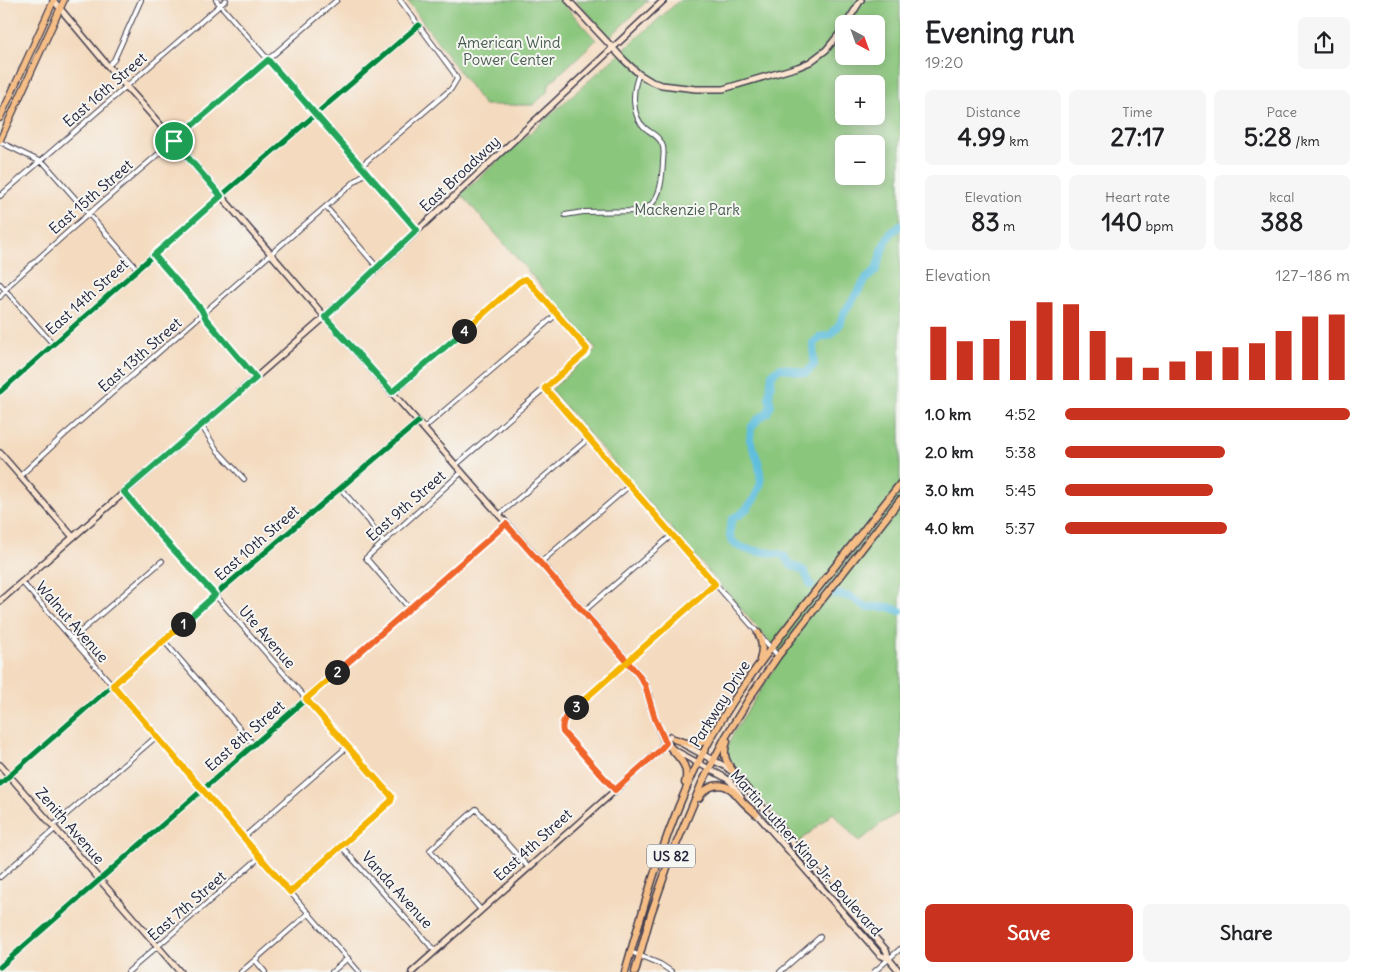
<!DOCTYPE html>
<meta charset="utf-8">
<style>
:root{--surface:#fff;--page:#f6f6f6;--text:#202124;--muted:#757577;--accent:#c8321e}
body{margin:0;font-family:Delius,sans-serif;background:var(--page);color:var(--text);height:100vh;display:flex;flex-direction:column;font-size:19px;white-space:nowrap}
*{box-sizing:border-box;margin:0}
p{font-size:16px;color:var(--muted)}
.icon{flex:none;width:28px;height:28px;fill:none;stroke:currentColor;stroke-width:2;stroke-linecap:round;stroke-linejoin:round}
.map{position:relative;flex:1;overflow:hidden}
.sheet{display:flex;flex-direction:column;background:var(--surface);width:475px}
.sheet>*{flex:none}
.needle{width:32px;rotate:139deg}
.tools{position:absolute;left:835px;top:15px;display:grid;gap:10px}
.tools a{display:grid;place-items:center;width:50px;height:50px;border-radius:8px;background:var(--surface);box-shadow:0 2px 12px #0003;font-size:25px}
.pin{position:absolute;display:grid;place-items:center;width:42px;height:42px;color:#fff;margin:-21px;border:2px solid #fff;border-radius:50%;box-shadow:0 1px 5px #0007}
.km{position:absolute;width:25px;height:25px;margin:-12px;border-radius:50%;background:#222;color:#fff;font-size:14px;line-height:25px;text-align:center}
.round{display:grid;place-items:center;flex:none;width:52px;height:52px;border-radius:8px;background:var(--page)}
.head{display:flex;align-items:center;justify-content:space-between;height:85px;padding:0 25px}
h1{font-size:28px;font-weight:700;line-height:38px}
.stats{display:grid;grid-template-columns:repeat(3,1fr);gap:8px;height:85px;padding:5px 25px}
.stats div{display:grid;align-content:center;border-radius:8px;background:var(--page);text-align:center}
.stats b{font-size:25px;font-weight:700}
.stats small{font-size:14px;font-weight:400}
.stats p{font-size:14px}
.chart{height:140px;padding:10px 25px}
.chart p{display:flex;justify-content:space-between}
.chart svg{width:100%;height:90px;margin-top:5px;stroke:var(--accent);stroke-width:6}
.cta{display:flex;gap:10px;margin-top:auto;padding:10px 25px}
.cta a{flex:1;height:58px;border-radius:8px;background:var(--accent);color:#fff;font-size:20px;font-weight:700;line-height:58px;text-align:center}
.cta a+a{background:var(--page);color:var(--text)}
ul{padding:0 25px;list-style:none;font-size:16px}
li{display:grid;grid-template-columns:80px 60px 1fr;align-items:center;height:38px}
li i{height:12px;border-radius:6px;background:var(--accent)}
main{display:flex;flex:1;min-height:0}
.map>svg:first-child{display:block}
</style>
<main>
<div class="map">
<svg width="900" height="972" viewBox="0 0 900 972">
<rect width="100%" height="100%" fill="#f6f6f2"/>
<filter id="ink" filterUnits="userSpaceOnUse"><feTurbulence type="fractalNoise" baseFrequency=".02" numOctaves="2"/><feDisplacementMap in="SourceGraphic" scale="10" xChannelSelector="R" yChannelSelector="G"/><feConvolveMatrix kernelMatrix="1 2 1 2 8 2 1 2 1" color-interpolation-filters="sRGB"/></filter>
<filter id="wash" filterUnits="userSpaceOnUse"><feTurbulence type="fractalNoise" baseFrequency=".0096" numOctaves="4" result="noise"/><feDisplacementMap in="SourceGraphic" scale="20" xChannelSelector="R" yChannelSelector="G"/><feGaussianBlur stdDeviation="1.12" result="paint"/><feColorMatrix in="noise" values="0 0 0 0 0 0 0 0 0 0 0 0 0 0 0 0 0 1.4 0 .05"/><feComposite in="paint" operator="in"/></filter>
<g filter="url(#wash)">
<rect width="100%" height="100%" fill="#f4dabe"/>
<!-- green -->
<path fill="#8ac67b" stroke="#56745b" fill-rule="evenodd" d="M407 0H560L596 40 549 84 548 91 533 105H484Z
M575 0H648L610 37Z
M680 0H900V812L880 824 859 842 833 813 799 842 746 781H745L734 768 726 750 734 732 782 656 551 390 596 349 461 194ZM844 24H876V56H844ZM844 84H876V116H844ZM844 144H876V176H844Z"/>
<g fill="none" stroke-linecap="round" stroke-linejoin="round">
<!-- river -->
<path stroke="#5fbedd" stroke-width="8" d="M811 585 804 571 799 568 791 565 783 555C761 549 717 555 733 518L741 514 748 507 754 499 761 483 759 464 750 440 751 428 758 419 767 413 771 405 769 397 772 374 780 368C790 368 797 372 806 373L814 365 813 343 821 337 831 335 839 325 844 313 859 290 866 279 876 270 884 245 890 234 900 225
M835 594 851 597 866 607H889L900 611"/>
</g>
</g>
<g filter="url(#ink)">
<g fill="none" stroke-linecap="round" stroke-linejoin="round">
<defs>
<path id="street" d="M216 0 417 230
M108 66 114 60 141 0
M0 142 45 164 137 269
M361 166 451 89 457 79 454 73 400 0
M0 196 226 0
M326 207 377 267
M565 215 583 212 640 211C661 205 662 180 663 163 663 157 665 149 662 144 659 136 651 133 645 128 631 116 632 90 639 74
M154 255 201 309 206 319 256 378
M0 284 53 344
M0 297 10 284 70 230 337 0
M545 388 778 656
M0 392 177 234 419 25
M393 393 519 282 525 279 529 282 585 346 587 349 585 353 456 465
M201 425 217 450 244 479
M424 428 557 314
M20 476 63 436 289 238 366 172
M340 488 369 521 383 542
M124 492 160 535 209 588 392 797 391 801 290 891
M499 515 588 439
M540 563 629 486
M22 582 157 736 199 784 206 794 359 972
M409 608 366 558 462 472
M583 612 672 535
M72 639 162 561
M164 641 254 745
M0 784 215 595 418 422
M615 790 564 732C560 724 563 719 569 713L715 584
M53 826 157 736
M243 838 348 746
M341 846 435 951
M0 877 55 829
M481 910 430 850 476 809 528 867
M631 952 660 964 672 972
M255 960 265 972
M0 967 506 524
M128 972 260 857
M241 972 309 913
M332 972 348 958
M780 972 820 937
M874 972 900 949"/>
<path id="secondary" d="M53 0 108 66 150 113 325 317 418 422 638 674 645 685 655 719 664 741 674 750 724 777 730 781 741 796
M568 0 624 60 639 74 652 82 662 85 696 89H723L798 67 810 62 826 50 844 28
M846 24 861 0
M0 453 73 537
M0 601 325 317 664 0
M683 744 726 767 735 774 815 870 886 950 889 959
M0 765 180 972
M755 812 880 955 889 959 900 972
M412 972 658 752 670 736"/>
<path id="primary" d="M0 118 54 0
M0 140 64 0"/>
<path id="highway" d="M758 633C763 642 763 650 760 660
M674 739C688 744 700 749 710 735
M727 741C722 756 726 762 735 774
M669 746C679 758 690 766 685 783
M699 798C706 786 721 780 733 791 737 795 740 799 744 803 748 807 752 810 756 814
M625 972C646 898 667 824 702 755 728 703 764 657 799 612 833 569 866 527 900 484
M635 972 651 914 670 859 702 783 725 738 752 694 778 656 900 500"/>
</defs>
<!-- street casing -->
<use href="#street" stroke="#423e4f" stroke-width="6"/>
<!-- secondary casing -->
<use href="#secondary" stroke="#423e4f" stroke-width="8"/>
<!-- primary casing -->
<use href="#primary" stroke="#423e4f" stroke-width="8"/>
<!-- highway casing -->
<use href="#highway" stroke="#423e4f" stroke-width="9"/>
<!-- street -->
<use href="#street" stroke="#fff" stroke-width="4"/>
<!-- secondary -->
<use href="#secondary" stroke="#fbe5cf" stroke-width="5"/>
<!-- primary -->
<use href="#primary" stroke="#f6be87" stroke-width="5.5"/>
<!-- highway -->
<use href="#highway" stroke="#f6be87" stroke-width="6"/>
<defs>
<path id="cycleway" d="M0 392 177 234 419 25
M0 784 215 595 418 422
M0 967 506 524"/>
</defs>
<!-- cycleway casing -->
<use href="#cycleway" stroke="#f6f6f2" stroke-width="8"/>
<!-- cycleway -->
<use href="#cycleway" stroke="#00873e" stroke-width="5"/>
</g>
</g>
<g fill="none" stroke-linecap="round" stroke-linejoin="round" filter="url(#ink)">
<defs>
<path id="split-1" d="M174 141 221 196 154 255 201 309 206 319 256 378 124 492 160 535 215 595 183 624"/>
<path id="split-2" d="M183 624 113 685 290 892 391 801 392 797 306 699 337 672"/>
<path id="split-3" d="M337 672 506 524 638 674 645 685 655 719 666 743 658 752 615 790 563 732C560 720 568 714 576 707"/>
<path id="split-4" d="M464 331 519 282 525 279 529 282 587 349 585 353 545 388 715 584 576 707"/>
<path id="split-5" d="M174 141 268 60 417 230 325 317 392 392 464 331"/>
</defs>
<!-- split-1 casing -->
<use href="#split-1" stroke="#fff" stroke-width="10"/>
<!-- split-2 casing -->
<use href="#split-2" stroke="#fff" stroke-width="10"/>
<!-- split-3 casing -->
<use href="#split-3" stroke="#fff" stroke-width="10"/>
<!-- split-4 casing -->
<use href="#split-4" stroke="#fff" stroke-width="10"/>
<!-- split-5 casing -->
<use href="#split-5" stroke="#fff" stroke-width="10"/>
<!-- split-1 -->
<use href="#split-1" stroke="#22a559" stroke-width="6"/>
<!-- split-2 -->
<use href="#split-2" stroke="#f5b400" stroke-width="6"/>
<!-- split-3 -->
<use href="#split-3" stroke="#f0652b" stroke-width="6"/>
<!-- split-4 -->
<use href="#split-4" stroke="#f5b400" stroke-width="6"/>
<!-- split-5 -->
<use href="#split-5" stroke="#22a559" stroke-width="6"/>
</g>
<g text-anchor="middle" stroke-width="4" stroke-linejoin="round" paint-order="stroke">
<!-- shield labels -->
<rect fill="#f6f6f2" stroke="#626272" stroke-width="1" x="647" y="844.5" width="48" height="23" rx="4"/>
<g font-size="14" font-weight="bold" fill="#22223b">
<text x="671" y="861">US 82</text>
</g>
<!-- park labels -->
<g font-size="15" fill="#465b51" stroke="#f6f6f2">
<text x="509" y="48">American Wind<tspan x="509" dy="17">Power Center</tspan></text>
<text x="687" y="215">Mackenzie Park</text>
</g>
<!-- street labels -->
<g font-size="15" fill="#22223b" stroke="#f6f6f2">
<text transform="translate(105 90) rotate(-41)" y="5">East 16th Street</text>
<text transform="translate(460 174) rotate(-43)" y="5">East Broadway</text>
<text transform="translate(91 197) rotate(-41)" y="5">East 15th Street</text>
<text transform="translate(87 297) rotate(-42)" y="5">East 14th Street</text>
<text transform="translate(140 355) rotate(-41)" y="5">East 13th Street</text>
<text transform="translate(406 506) rotate(-41)" y="5">East 9th Street</text>
<text transform="translate(257 543) rotate(-41)" y="5">East 10th Street</text>
<text transform="translate(72 622) rotate(49)" y="5">Walnut Avenue</text>
<text transform="translate(267 637) rotate(49)" y="5">Ute Avenue</text>
<text transform="translate(720 704) rotate(-58)" y="5">Parkway Drive</text>
<text transform="translate(245 736) rotate(-41)" y="5">East 8th Street</text>
<text transform="translate(70 826) rotate(49)" y="5">Zenith Avenue</text>
<text transform="translate(533 845) rotate(-42)" y="5">East 4th Street</text>
<text transform="translate(806 853) rotate(48)" y="5">Martin Luther King Jr. Boulevard</text>
<text transform="translate(397 890) rotate(48)" y="5">Vanda Avenue</text>
<text transform="translate(187 906) rotate(-41)" y="5">East 7th Street</text>
</g>
</g>
</svg>
<div class="tools">
<a><svg class="needle" viewBox="-14 -14 28 28"><path d="M0-13l5 13h-10z" fill="#e53935"/><path d="M0 13l5-13h-10z" fill="#757577"/></svg></a>
<a>+</a>
<a>−</a>
</div>
<div class="pin" style="left:174px;top:141px;background:#1e9e55"><svg class="icon" aria-label="arrive" viewBox="0 0 24 24"><path d="M6 21V4h12l-3 4 3 4H6"/></svg></div>
<b class="km" style="left:183px;top:624px">1</b>
<b class="km" style="left:337px;top:672px">2</b>
<b class="km" style="left:576px;top:707px">3</b>
<b class="km" style="left:464px;top:331px">4</b>
</div>
<section class="sheet">
<div class="head"><div><h1>Evening run</h1><p>19:20</p></div><a class="round"><svg class="icon" aria-label="share" viewBox="0 0 24 24"><path d="M12 15V3M7 8l5-5 5 5M5 13v7h14v-7"/></svg></a></div>
<div class="stats">
<div><p>Distance</p><b>4.99<small> km</small></b></div>
<div><p>Time</p><b>27:17</b></div>
<div><p>Pace</p><b>5:28<small> /km</small></b></div>
</div>
<div class="stats">
<div><p>Elevation</p><b>83<small> m</small></b></div>
<div><p>Heart rate</p><b>140<small> bpm</small></b></div>
<div><p>kcal</p><b>388</b></div>
</div>
<div class="chart"><p><span>Elevation</span>127–186 m</p>
<svg viewBox="0 0 160 44" preserveAspectRatio="none"><path d="M5 44V18M15 44V25M25 44V24M35 44V15M45 44V6M55 44V7M65 44V20M75 44V33M85 44V38M95 44V35M105 44V30M115 44V28M125 44V26M135 44V20M145 44V13M155 44V12"/></svg>
</div>
<ul>
<li><b>1.0 km</b>4:52<i style="width:100%"></i></li>
<li><b>2.0 km</b>5:38<i style="width:56%"></i></li>
<li><b>3.0 km</b>5:45<i style="width:52%"></i></li>
<li><b>4.0 km</b>5:37<i style="width:57%"></i></li>
</ul>
<div class="cta"><a>Save</a><a>Share</a></div>
</section>
</main>
